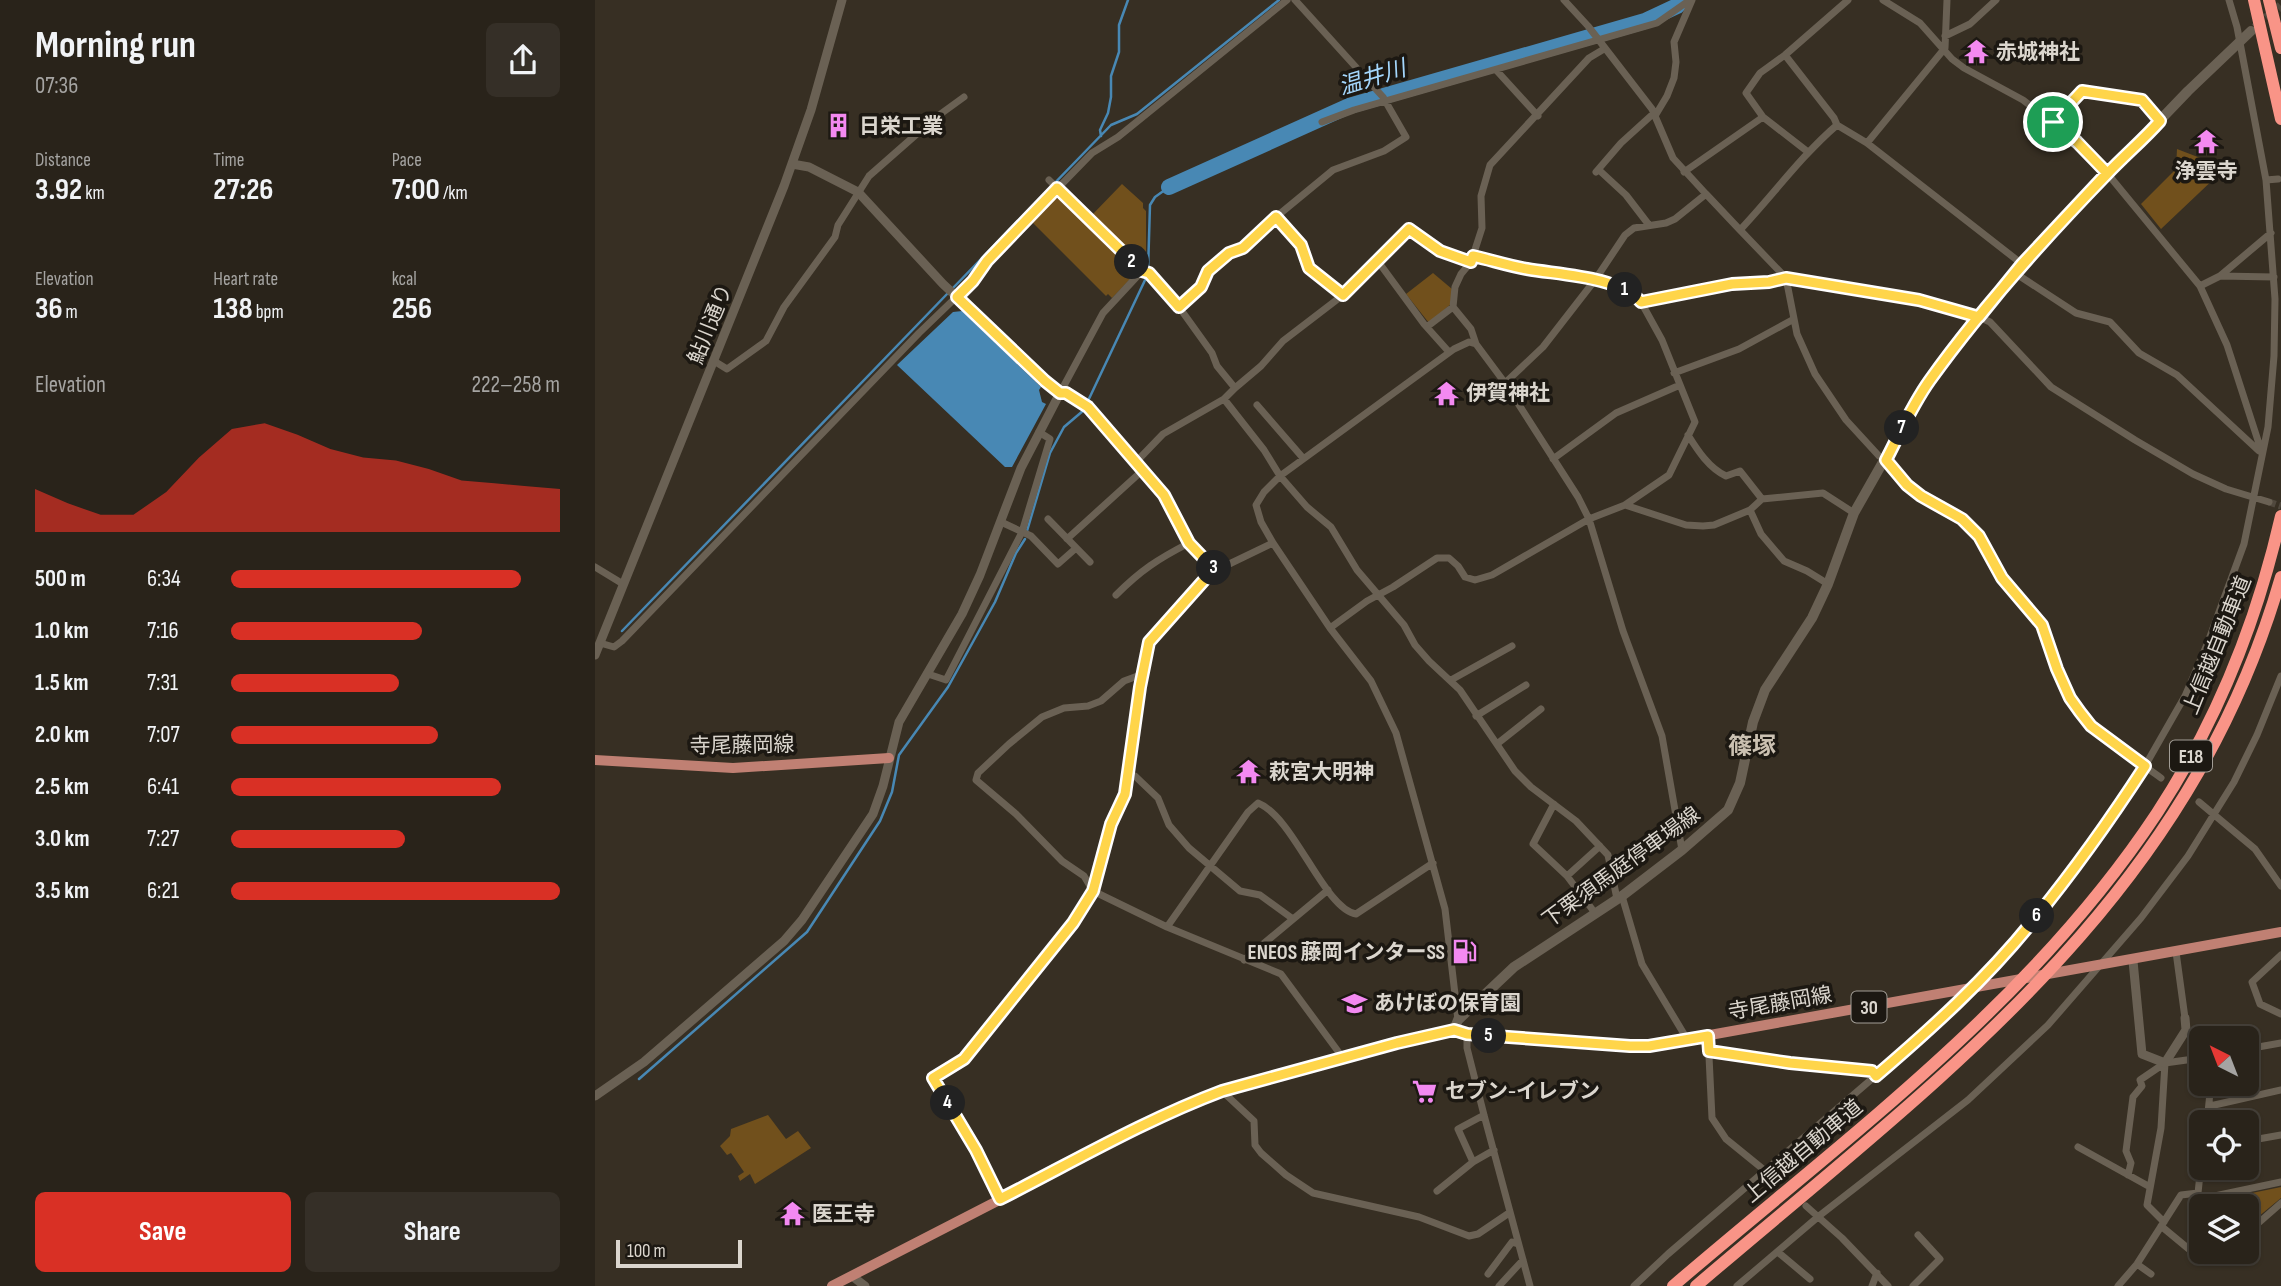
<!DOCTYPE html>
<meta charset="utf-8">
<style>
:root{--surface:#29231a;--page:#352f27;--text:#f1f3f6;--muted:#a5a4a2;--line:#454039;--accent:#d93025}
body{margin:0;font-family:"Sofia Sans Condensed","Noto Sans JP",sans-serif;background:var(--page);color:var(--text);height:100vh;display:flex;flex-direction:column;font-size:26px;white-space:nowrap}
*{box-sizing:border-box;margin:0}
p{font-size:23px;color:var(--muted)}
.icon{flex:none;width:38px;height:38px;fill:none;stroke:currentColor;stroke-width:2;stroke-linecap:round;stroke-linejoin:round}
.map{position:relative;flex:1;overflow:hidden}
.sheet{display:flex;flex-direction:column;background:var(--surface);width:595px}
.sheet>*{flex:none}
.needle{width:46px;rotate:318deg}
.controls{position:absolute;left:1594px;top:1026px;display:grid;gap:14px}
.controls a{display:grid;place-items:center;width:70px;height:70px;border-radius:10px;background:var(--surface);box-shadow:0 2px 5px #0004,0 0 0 2px var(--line);font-size:35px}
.scale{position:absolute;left:21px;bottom:18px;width:126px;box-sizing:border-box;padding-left:7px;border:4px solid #dbd6ce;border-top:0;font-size:19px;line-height:24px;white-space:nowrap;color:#dbd6ce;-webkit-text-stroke:5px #1c1812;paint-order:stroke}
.pin{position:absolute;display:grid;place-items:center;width:60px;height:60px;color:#fff;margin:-30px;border:4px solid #fff;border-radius:50%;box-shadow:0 2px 7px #0007}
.km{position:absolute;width:35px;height:35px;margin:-18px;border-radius:50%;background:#222;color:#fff;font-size:19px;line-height:35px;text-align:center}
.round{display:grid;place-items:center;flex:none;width:74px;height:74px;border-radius:10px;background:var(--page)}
.headline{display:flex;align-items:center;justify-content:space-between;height:119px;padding:0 35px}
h1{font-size:38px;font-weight:700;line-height:52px}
.metrics{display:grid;grid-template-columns:repeat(3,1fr);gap:10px;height:119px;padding:7px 35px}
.metrics div{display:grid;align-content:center}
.metrics b{font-size:30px;font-weight:700}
.metrics small{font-size:19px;font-weight:400}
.metrics p{font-size:19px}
.chart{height:196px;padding:14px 35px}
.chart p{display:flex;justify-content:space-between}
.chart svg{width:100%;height:126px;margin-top:7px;fill:var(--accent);opacity:.7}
.cta{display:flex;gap:14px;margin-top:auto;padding:14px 35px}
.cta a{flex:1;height:80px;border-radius:10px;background:var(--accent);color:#fff;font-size:28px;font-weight:700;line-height:80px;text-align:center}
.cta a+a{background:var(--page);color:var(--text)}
ul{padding:0 35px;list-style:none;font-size:23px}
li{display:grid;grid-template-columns:112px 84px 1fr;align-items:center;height:52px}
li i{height:18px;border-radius:9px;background:var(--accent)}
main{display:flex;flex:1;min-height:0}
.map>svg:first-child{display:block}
</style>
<main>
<section class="sheet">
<div class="headline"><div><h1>Morning run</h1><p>07:36</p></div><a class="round"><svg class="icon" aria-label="share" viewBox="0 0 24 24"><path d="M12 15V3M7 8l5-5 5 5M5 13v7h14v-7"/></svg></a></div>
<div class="metrics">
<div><p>Distance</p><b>3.92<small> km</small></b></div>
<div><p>Time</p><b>27:26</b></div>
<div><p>Pace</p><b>7:00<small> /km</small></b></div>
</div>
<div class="metrics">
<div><p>Elevation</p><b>36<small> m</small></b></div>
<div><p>Heart rate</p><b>138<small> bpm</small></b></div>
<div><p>kcal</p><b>256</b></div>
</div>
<div class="chart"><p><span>Elevation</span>222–258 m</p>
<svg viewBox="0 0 160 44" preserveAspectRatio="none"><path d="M0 44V29L10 34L20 38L30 38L40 30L50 18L60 8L70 6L80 10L90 15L100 18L110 19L120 22L130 26L140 27L150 28L160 29V44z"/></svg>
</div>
<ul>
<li><b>500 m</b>6:34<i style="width:88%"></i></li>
<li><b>1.0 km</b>7:16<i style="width:58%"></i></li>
<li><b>1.5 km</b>7:31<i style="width:51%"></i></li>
<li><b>2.0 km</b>7:07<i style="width:63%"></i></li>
<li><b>2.5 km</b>6:41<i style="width:82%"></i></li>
<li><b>3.0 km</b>7:27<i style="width:53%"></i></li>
<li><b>3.5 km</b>6:21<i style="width:100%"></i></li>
</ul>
<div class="cta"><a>Save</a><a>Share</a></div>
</section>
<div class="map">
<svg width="1686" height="1286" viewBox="0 0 1686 1286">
<rect width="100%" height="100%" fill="#372f23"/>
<!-- green -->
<path fill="#71501c" d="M1582 149 1608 159 1623 175 1566 229 1546 204 1581 169Z
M527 184 548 203V208L551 211V268L496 216Z
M467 198 539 268V275L517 298 513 294 511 296 437 222 459 199Z
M838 273 857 289 856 304 834 323 811 294Z
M173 1115 191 1139 203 1131 216 1148 160 1184 155 1174 145 1181 143 1176 149 1172 136 1153 132 1155 125 1146 135 1136 136 1129Z
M1686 1187V1198L1652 1226V1206L1619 1205 1618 1201Z"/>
<!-- water -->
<path fill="#4888b4" d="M367 311 446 387 444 390 447 402 451 404 417 467H410L302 365 358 312Z"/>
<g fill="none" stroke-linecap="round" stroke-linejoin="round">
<!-- stream -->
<path stroke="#4888b4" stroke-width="2.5" d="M506 136 505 130 513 113 516 97V76L524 52V25L533 0
M553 271 555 205 560 197 574 187
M357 289 516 125 542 114 684 0
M492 403 551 278
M432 531 455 453 469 427 489 410
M27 631 353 293
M44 1079 212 932 285 821 297 792 304 755 353 687 400 602 421 553 430 539"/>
<!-- river -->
<path stroke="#4888b4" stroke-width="16" d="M574 187 754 106 1050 21 1082 6 1088 0"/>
<!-- minor-tunnel -->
<path stroke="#50483d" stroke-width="7" stroke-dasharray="7 3.5" stroke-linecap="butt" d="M1674 502 1686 506"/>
<!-- secondary-tunnel -->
<path stroke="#50483d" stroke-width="10" stroke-dasharray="10 5" stroke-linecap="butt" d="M1660 28 1686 6"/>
<!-- minor -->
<path stroke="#6a6154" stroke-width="7" d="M969 0 993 26 1057 109 1078 158 1111 194
M1288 0 1325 23 1357 59 1369 68 1428 100 1482 142 1512 173 1605 286 1632 345 1667 453
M1350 36 1375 24 1401 0
M1190 55 1239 118 1242 125
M902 71 943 116
M1060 116 1072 96 1079 78 1081 62 1079 42 1097 0
M727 122 759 110 1062 23 1095 0
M1458 123 1487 91 1547 100 1565 121
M1272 143 1427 264
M1213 152 1168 117 1151 93 1165 73 1190 55 1253 0
M1004 170 1031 195 1054 225
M1001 172 1026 143 1059 113
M1089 172 1168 117
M454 180 547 271 554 273 584 307 617 353 622 366 640 388 629 399 568 434 541 462
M1671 180 1683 179
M681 217 706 245 714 268 748 295
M1145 230 1191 278 1202 334 1220 374 1251 420 1284 456C1301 465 1310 486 1326 497 1339 505 1356 510 1368 520 1387 536 1393 558 1406 578 1418 595 1438 608 1448 627 1463 656 1465 686 1487 714 1507 740 1539 758 1566 778
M878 256C896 260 914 266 932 269 965 275 1022 276 1046 302L1137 283 1174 282 1191 278 1324 300 1384 317 1395 322 1456 387 1540 440 1598 474 1631 489 1674 502
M782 260 829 324 854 352
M547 271 508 313 465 393C489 393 552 472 568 493 587 520 591 548 619 569
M1420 273 1481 313 1515 322 1544 353 1582 375 1664 451
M1625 276 1676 233
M1605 286 1625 276 1679 277
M584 307 606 287 613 271 634 253 648 248 681 217 738 170 789 151 811 137 788 97 700 0
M833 326 858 307
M881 344 876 329 858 307 860 287 866 274 876 262 887 228 886 196 895 165 994 58 1009 49
M119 361 132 369 171 341 189 307 240 237 243 225 274 176 340 118 369 97
M1079 373 1144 349 1199 319
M910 383 983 497 994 519 1028 631 1067 736 1087 850
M640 388 666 366 688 341 748 295 814 230 845 251 876 262
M629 399 669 450 685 476 712 507 736 527 762 570 809 625 820 645 834 661 865 690 920 771 936 787 981 821 1013 855 1022 899
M662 405 708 458
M1093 435C1103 451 1114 468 1131 476L1145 471 1167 499
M958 459 1021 413 1085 385
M1030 505 1074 475 1100 422 1067 340 1046 302
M1155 510 1166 534 1189 561 1212 571 1233 584
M453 519 495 562
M406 522 436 536 463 564 480 549
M472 539 548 470
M0 567 28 584
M521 595C546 570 563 559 594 543
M735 628 772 601 798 587 842 558H854L863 566 870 577 880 580 897 575 994 519 1030 505 1091 525 1108 526 1119 525 1155 510 1167 499 1228 493 1259 513
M5 643 19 647 27 641 324 333 378 281 392 261 497 153 523 137 692 0
M333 674 351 680 427 532 455 439 444 432
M548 674 529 681 506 701 493 706 469 708 447 717 414 744 383 773 381 780 421 814 467 861 489 876 498 891 572 927 686 974 748 1058
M856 680 917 646
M881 716 931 685
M902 744 946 709
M533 777 540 776 563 798 574 825 594 848 645 891 665 895 698 919
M1604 802 1660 849 1686 886
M959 804 938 844 972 876 1000 913
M972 876 1005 846
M1027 896 1047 964 1092 1039
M572 927 653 812 663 803C699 817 729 909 761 914L838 863
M1581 952 1590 1018
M1686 955 1657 982 1665 1004 1686 1014
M649 960 733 890
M863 1020 850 909 801 733 776 681 735 628 678 543 666 522 661 505 669 492 685 476 859 349 874 342 881 344 910 383 948 347 1000 280 1030 235 1039 228 1071 223 1080 219 1111 194 1145 230C1178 195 1206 156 1242 125L1272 143 1350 48 1352 0
M872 1034V1048L889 1115 935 1286
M1113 1036 1117 1118 1131 1139 1179 1178
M1652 1049 1686 1043
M1114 1051 1195 1063 1277 1071 1281 1076
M627 1091 659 1121 660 1145 666 1153 691 1175 718 1193 824 1217 874 1236 883 1234 914 1213
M1615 1106 1686 1090
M1612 1122 1616 1083
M1652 1141 1686 1135
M1483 1147 1555 1187
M878 1162 863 1129 889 1115
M1606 1165 1603 1193 1614 1206
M1533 1175 1536 1163 1531 1151 1538 1097 1547 1086 1545 1080 1570 1063 1606 1058
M842 1191 878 1162 899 1150
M405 1199 381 1150 338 1078 369 1059 478 923 498 891 516 824 530 794 545 687 554 641 619 569 628 567 678 543
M1610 1201 1615 1197 1686 1182
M1211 1206 1247 1238 1293 1286
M1569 1222 1552 1205 1566 1128 1570 1063
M1566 1226 1601 1255
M1652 1233 1686 1203
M1184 1253 1215 1279
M1542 1264 1556 1274
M893 1274 917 1242 923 1244
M904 1286 928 1260
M1039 1286 1073 1254 1342 1023 1436 923 1494 848 1550 766 1590 696 1613 642 1649 544 1673 427 1679 356 1680 299 1671 180 1642 27 1634 0
M1142 1286 1224 1216 1373 1100 1453 1025 1546 918 1593 856 1639 782 1662 735 1686 676
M1277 1286 1282 1273
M1318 1286 1345 1259 1323 1235
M1523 1286 1542 1264 1586 1195 1603 1193"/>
<!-- tertiary -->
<path stroke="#6a6154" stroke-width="9" d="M0 655 189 186 216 110 247 0
M1538 961 1547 1054 1570 1063 1591 1030 1590 1018
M0 1096 49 1062 189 941 207 920 278 814 288 786 304 722 367 614 385 575 426 468 465 393 348 284 263 192 214 167 197 164
M257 1276 270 1286"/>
<!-- secondary -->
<path stroke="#6a6154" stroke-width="10" d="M859 1030 863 1020 919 967 1027 896 1087 850 1133 810 1145 783 1158 722 1170 690 1217 618 1233 584 1259 513 1334 381 1427 264 1593 91 1656 31"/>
<!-- primary -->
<path stroke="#c08073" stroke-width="10" d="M0 760 138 768 294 758
M237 1286 581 1109 627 1091 802 1043 859 1030 872 1034 1035 1046H1054L1686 932"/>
<!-- motorway -->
<path stroke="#f99487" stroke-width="12" d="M1659 0 1686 119
M1674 0 1686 48
M1078 1286C1249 1139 1436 1004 1562 813 1621 723 1662 621 1686 516
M1101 1286C1345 1077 1592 903 1686 577"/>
</g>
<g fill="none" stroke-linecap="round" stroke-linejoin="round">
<defs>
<path id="route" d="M1458 122 1482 142 1512 173 1427 264 1384 317 1324 300 1191 278 1174 282 1137 284 1046 302C1022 276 966 275 932 269 914 266 896 260 878 256L876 262 845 251 814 229 748 295 714 268 706 245 681 217 648 248 634 253 613 271 606 287 584 307 554 273 547 271 462 188 392 261 378 281 362 297 450 381 465 393H471L493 407 569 495 594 543 619 569 554 642 545 687 530 794 516 824 498 891 478 923 369 1059 338 1078 381 1150 405 1199C478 1162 550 1120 627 1091L802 1043 859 1030 872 1034 1035 1046H1054L1113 1036 1114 1051 1195 1063 1277 1071 1281 1076C1337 1028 1391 979 1437 922 1478 872 1515 820 1550 766L1496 726 1485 712 1475 698 1462 669 1447 625 1407 578 1384 536 1367 519 1326 496 1312 485 1291 460C1305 433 1317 405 1335 380 1387 307 1449 239 1512 174 1529 156 1548 140 1565 121L1547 100 1487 91 1458 122"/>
</defs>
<!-- route casing -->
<use href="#route" stroke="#fff" stroke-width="14"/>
<!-- route -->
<use href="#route" stroke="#ffd54a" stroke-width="9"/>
</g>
<!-- icons -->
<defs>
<symbol id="temple-bare" viewBox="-9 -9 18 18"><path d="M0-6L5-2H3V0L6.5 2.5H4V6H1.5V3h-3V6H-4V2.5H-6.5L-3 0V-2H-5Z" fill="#f389f1" stroke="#1c1812" stroke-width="2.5" paint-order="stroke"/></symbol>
<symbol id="building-bare" viewBox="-9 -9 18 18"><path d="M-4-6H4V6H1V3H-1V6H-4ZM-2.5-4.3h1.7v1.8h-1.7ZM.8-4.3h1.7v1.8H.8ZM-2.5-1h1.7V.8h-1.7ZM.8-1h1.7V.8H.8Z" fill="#f389f1" stroke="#1c1812" stroke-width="2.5" paint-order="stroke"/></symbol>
<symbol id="fuel-bare" viewBox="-9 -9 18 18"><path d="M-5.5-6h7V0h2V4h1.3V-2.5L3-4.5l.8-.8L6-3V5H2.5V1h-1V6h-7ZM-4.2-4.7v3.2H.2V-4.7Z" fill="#f389f1" stroke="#1c1812" stroke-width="2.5" paint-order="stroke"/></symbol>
<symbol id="school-bare" viewBox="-9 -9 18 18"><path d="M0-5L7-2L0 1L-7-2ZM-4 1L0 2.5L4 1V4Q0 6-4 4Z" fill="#f389f1" stroke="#1c1812" stroke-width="2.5" paint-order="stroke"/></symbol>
<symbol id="supermarket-bare" viewBox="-9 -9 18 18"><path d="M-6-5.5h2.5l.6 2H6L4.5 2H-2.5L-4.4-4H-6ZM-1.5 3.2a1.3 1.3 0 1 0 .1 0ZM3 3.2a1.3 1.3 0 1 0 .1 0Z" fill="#f389f1" stroke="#1c1812" stroke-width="2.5" paint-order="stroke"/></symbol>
</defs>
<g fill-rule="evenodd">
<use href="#temple-bare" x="1364" y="34" width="35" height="35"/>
<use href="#building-bare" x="226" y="108" width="35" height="35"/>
<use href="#temple-bare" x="1594" y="124" width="35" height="35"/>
<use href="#temple-bare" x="834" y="376" width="35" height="35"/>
<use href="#temple-bare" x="636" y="754" width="35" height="35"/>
<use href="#fuel-bare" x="852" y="934" width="35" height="35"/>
<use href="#school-bare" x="742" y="986" width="35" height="35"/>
<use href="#supermarket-bare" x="812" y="1074" width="35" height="35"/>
<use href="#temple-bare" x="180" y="1196" width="35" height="35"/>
</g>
<g text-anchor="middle" stroke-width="7" stroke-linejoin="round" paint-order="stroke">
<!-- shield labels -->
<g fill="#1c1812" stroke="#a29d96" stroke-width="2">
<rect x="1575" y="740.5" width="42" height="31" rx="5"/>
<rect x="1256.5" y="991.5" width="35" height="31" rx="5"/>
</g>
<g font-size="19" font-weight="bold" fill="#dbd6ce">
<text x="1596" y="763">E18</text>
<text x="1274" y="1014">30</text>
</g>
<!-- poi labels -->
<g font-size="21" font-weight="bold" fill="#dbd6ce" stroke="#1c1812" text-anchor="start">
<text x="1401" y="59">赤城神社</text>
<text x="264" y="133">日栄工業</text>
<text x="1611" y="178" text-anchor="middle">浄雲寺</text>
<text x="871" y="400">伊賀神社</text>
<text x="674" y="779">萩宮大明神</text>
<text x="850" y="959" text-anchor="end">ENEOS 藤岡インターSS</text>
<text x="779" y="1010">あけぼの保育園</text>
<text x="850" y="1098">セブン-イレブン</text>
<text x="217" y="1221">医王寺</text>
</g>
<!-- street labels -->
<g font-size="21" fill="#dbd6ce" stroke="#1c1812">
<text transform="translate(115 324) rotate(-68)" y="7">鮎川通り</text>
<text transform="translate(1622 645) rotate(-68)" y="7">上信越自動車道</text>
<text transform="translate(147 745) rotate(-1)" y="7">寺尾藤岡線</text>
<text transform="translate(1026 867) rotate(-36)" y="7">下栗須馬庭停車場線</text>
<text transform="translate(1185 1003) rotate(-10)" y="7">寺尾藤岡線</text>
<text transform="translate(1208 1151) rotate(-40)" y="7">上信越自動車道</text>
</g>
<!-- water labels -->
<g font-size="23" font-style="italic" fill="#a4d7fd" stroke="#1c1812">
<text transform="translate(777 77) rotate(-17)" y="8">温井川</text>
</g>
<!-- quarter labels -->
<g font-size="24" font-weight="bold" fill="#cbc1b2" stroke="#1c1812">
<text x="1157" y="754">篠塚</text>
</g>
</g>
</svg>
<div class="controls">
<a><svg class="needle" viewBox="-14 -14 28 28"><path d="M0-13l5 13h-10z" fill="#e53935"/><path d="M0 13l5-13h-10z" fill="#a5a4a2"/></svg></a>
<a><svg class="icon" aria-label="locate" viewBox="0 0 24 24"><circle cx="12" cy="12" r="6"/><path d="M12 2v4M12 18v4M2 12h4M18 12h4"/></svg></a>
<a><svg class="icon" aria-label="layers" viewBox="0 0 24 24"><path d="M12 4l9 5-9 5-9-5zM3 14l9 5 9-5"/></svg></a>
</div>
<div class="scale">100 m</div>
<div class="pin" style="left:1458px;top:122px;background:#1e9e55"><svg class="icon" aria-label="arrive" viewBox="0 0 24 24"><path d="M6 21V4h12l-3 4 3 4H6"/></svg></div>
<b class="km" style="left:1030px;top:290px">1</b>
<b class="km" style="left:537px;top:262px">2</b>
<b class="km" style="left:619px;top:568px">3</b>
<b class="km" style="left:353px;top:1103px">4</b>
<b class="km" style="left:894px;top:1036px">5</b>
<b class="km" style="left:1442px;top:916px">6</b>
<b class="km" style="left:1307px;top:428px">7</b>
</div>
</main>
